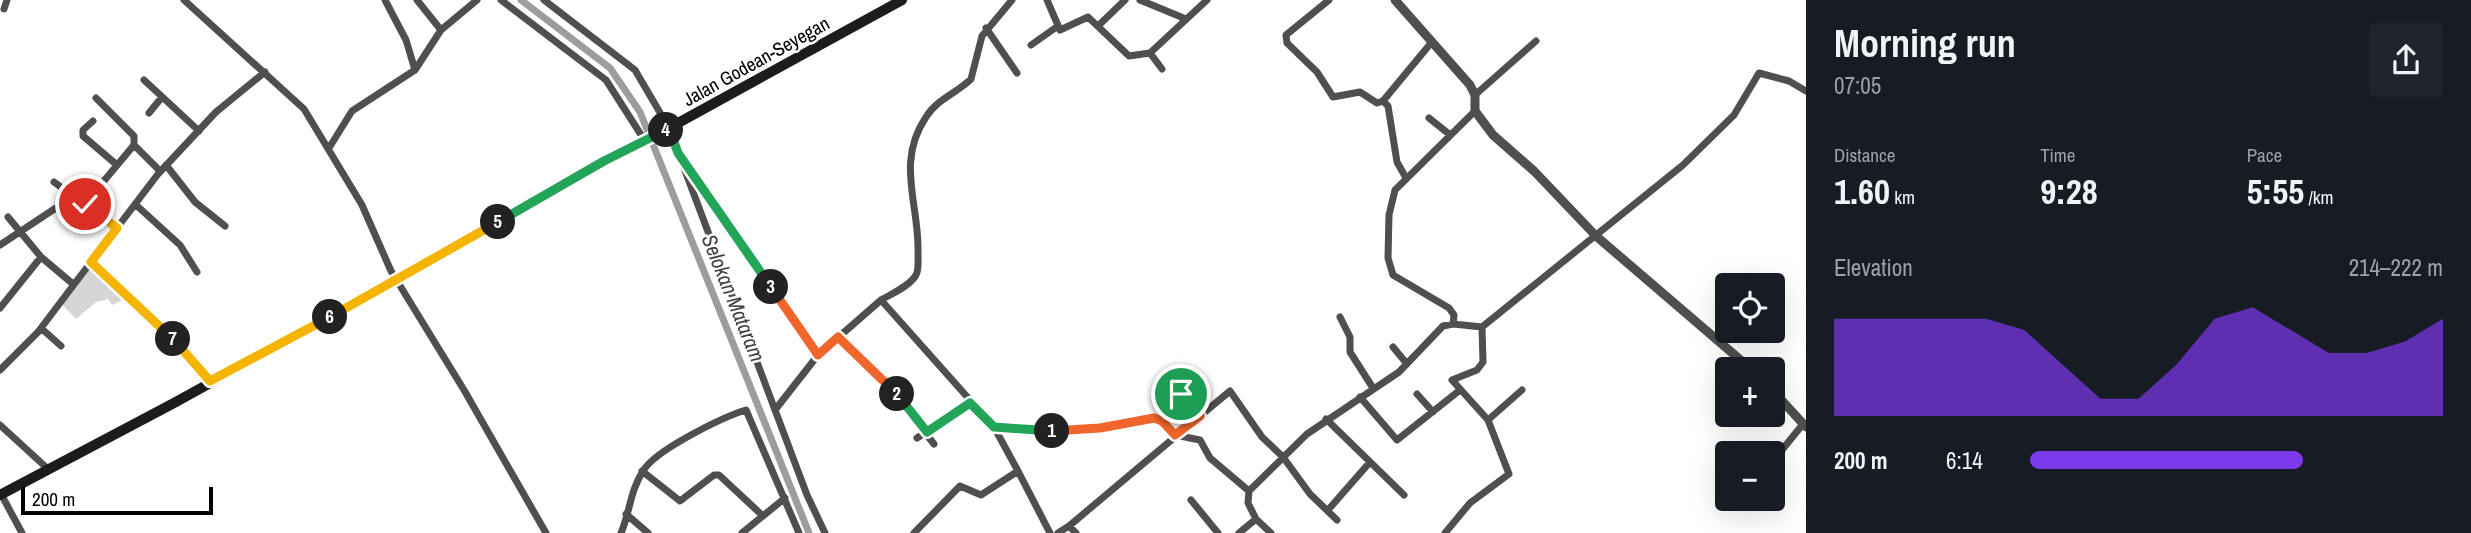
<!DOCTYPE html>
<meta charset="utf-8">
<style>
:root{--surface:#171b24;--page:#20242c;--text:#f1f3f6;--muted:#9ea1a6;--accent:#7c3aed}
body{margin:0;font-family:"Archivo Narrow",sans-serif;background:var(--page);color:var(--text);height:100vh;display:flex;flex-direction:column;font-size:26px;white-space:nowrap}
*{box-sizing:border-box;margin:0}
p{font-size:23px;color:var(--muted)}
.icon{flex:none;width:38px;height:38px;fill:none;stroke:currentColor;stroke-width:2;stroke-linecap:round;stroke-linejoin:round}
.map{position:relative;flex:1;overflow:hidden}
.side{display:flex;flex-direction:column;background:var(--surface);width:665px}
.side>*{flex:none}
.buttons{position:absolute;left:1715px;top:273px;display:grid;gap:14px}
.buttons a{display:grid;place-items:center;width:70px;height:70px;border-radius:7px;background:var(--surface);box-shadow:0 7px 28px #0002;font-size:35px}
.scale{position:absolute;left:21px;bottom:18px;width:192px;box-sizing:border-box;padding-left:7px;border:4px solid #000;border-top:0;font-size:19px;line-height:24px;white-space:nowrap;color:#000;-webkit-text-stroke:5px #fff;paint-order:stroke}
.pin{position:absolute;display:grid;place-items:center;width:60px;height:60px;color:#fff;margin:-30px;border:4px solid #fff;border-radius:50%;box-shadow:0 2px 7px #0007}
.km{position:absolute;width:35px;height:35px;margin:-18px;border-radius:50%;background:#222;color:#fff;font-size:19px;line-height:35px;text-align:center}
.round{display:grid;place-items:center;flex:none;width:74px;height:74px;border-radius:7px;background:var(--page)}
.headline{display:flex;align-items:center;justify-content:space-between;height:119px;padding:0 28px}
h1{font-size:38px;font-weight:800;line-height:52px}
.stats{display:grid;grid-template-columns:repeat(3,1fr);gap:10px;height:119px;padding:7px 28px}
.stats div{display:grid;align-content:center}
.stats b{font-size:35px;font-weight:800}
.stats small{font-size:19px;font-weight:400}
.stats p{font-size:19px}
.chart{height:196px;padding:14px 28px}
.chart p{display:flex;justify-content:space-between}
.chart svg{width:100%;height:126px;margin-top:7px;fill:var(--accent);opacity:.7}
ul{padding:0 28px;list-style:none;font-size:23px}
li{display:grid;grid-template-columns:112px 84px 1fr;align-items:center;height:52px}
li i{height:18px;border-radius:9px;background:var(--accent)}
main{display:flex;flex:1;min-height:0}
.map>svg:first-child{display:block}
</style>
<main>
<div class="map">
<svg width="1806" height="533" viewBox="0 0 1806 533">
<rect width="100%" height="100%" fill="#fff"/>
<!-- green -->
<path fill="#d6d6d6" d="M88 266 123 294 121 301 112 305 108 299 96 302 76 319 61 303Z"/>
<g fill="none" stroke-linecap="round" stroke-linejoin="round">
<!-- canal -->
<path stroke="#9d9d9d" stroke-width="7" d="M521 0 610 68 640 112 809 533"/>
<!-- minor -->
<path stroke="#4f4f4f" stroke-width="7" d="M184 0 304 109 362 205 391 271 464 390 546 533
M385 0 406 40 415 70
M417 0 441 30
M501 0 606 80 645 141
M544 0 635 70 669 128 807 495 825 533
M1047 0 1060 30 1088 17 1129 56 1150 53 1207 0
M1140 0 1186 19
M1329 0 1286 35 1287 43 1317 72 1333 97 1360 92 1377 103 1383 101 1388 106 1397 162 1406 178
M4 9 7 0
M1098 26 1125 0
M986 28 1017 73
M1031 45 1058 26
M1150 53 1162 69
M144 80 199 131
M1475 95 1536 41
M96 98 134 136V145L160 171
M1383 101 1431 43
M149 113 162 97
M1429 118 1449 134
M93 121 83 130V136L117 165
M329 148 352 111 415 70 441 30 477 0
M685 162 818 355
M166 165 195 202 225 226
M54 182 117 228
M135 204 180 245 197 272
M77 213 134 145
M8 217 41 257 73 284
M0 245 74 196
M91 262 158 174 216 112 265 72
M881 300C891 294 910 286 916 275 919 270 918 260 918 254 920 205 895 163 926 117 937 99 957 93 971 79L982 36 1012 0
M0 308 41 257
M1340 317 1350 337V352L1373 388
M1453 324 1454 315 1449 308 1393 275 1388 258 1389 215 1395 190 1475 111
M41 328 61 346
M838 337 882 378 934 444
M1393 347 1407 364
M0 370 38 332 91 262 174 339 210 381
M1417 394 1433 412
M1360 397 1397 440 1460 390
M775 410 818 355 881 300 994 427 1018 471 981 495 960 486 914 533
M1200 416 1230 391 1262 437 1283 457 1310 494 1337 520
M1326 419 1404 495
M1488 420 1522 390
M0 425 48 469
M994 427 1066 431 1158 419 1175 435 1200 440 1210 458 1249 491
M917 438 970 403
M1773 461 1803 424
M642 471 680 501 714 475H719L763 516
M1018 471 1050 533
M1 494 22 533
M1191 500 1218 533
M1328 510 1370 462
M626 514 648 533
M1256 519 1271 533
M1069 526 1200 416 1181 394
M621 533C630 512 630 491 643 471 655 450 723 417 746 410L799 533
M742 533 785 498
M1058 533 1069 526 1076 533
M1239 533 1256 519 1248 503 1249 491 1307 434 1399 372 1443 326 1453 324 1482 327 1683 165 1734 115 1759 73 1789 81 1806 91
M1445 533 1470 503 1509 474 1488 420 1452 380 1477 370 1483 362 1482 327"/>
<!-- tertiary -->
<path stroke="#4f4f4f" stroke-width="9" d="M1395 0 1470 85 1475 95V111L1493 135 1534 171 1596 236 1751 369
M1773 391 1806 427"/>
<!-- secondary -->
<path stroke="#1c1c1c" stroke-width="10" d="M0 495 174 403 399 279 604 161 669 128 902 0"/>
</g>
<g fill="none" stroke-linecap="round" stroke-linejoin="round">
<defs>
<path id="split-1" d="M1052 431 1100 428 1154 418 1162 421 1175 435 1200 416 1181 394"/>
<path id="split-2" d="M897 394 927 432 970 403 994 427 1052 431"/>
<path id="split-3" d="M771 287 818 355 838 337 897 394"/>
<path id="split-4" d="M666 130 669 128 678 153 771 287"/>
<path id="split-5" d="M498 222 604 161 666 130"/>
<path id="split-6" d="M330 317 498 222"/>
<path id="split-7" d="M173 339 210 381 330 317"/>
<path id="split-8" d="M85 204 117 228 91 262 173 339"/>
</defs>
<!-- split-1 casing -->
<use href="#split-1" stroke="#fff" stroke-width="14"/>
<!-- split-2 casing -->
<use href="#split-2" stroke="#fff" stroke-width="14"/>
<!-- split-3 casing -->
<use href="#split-3" stroke="#fff" stroke-width="14"/>
<!-- split-4 casing -->
<use href="#split-4" stroke="#fff" stroke-width="14"/>
<!-- split-5 casing -->
<use href="#split-5" stroke="#fff" stroke-width="14"/>
<!-- split-6 casing -->
<use href="#split-6" stroke="#fff" stroke-width="14"/>
<!-- split-7 casing -->
<use href="#split-7" stroke="#fff" stroke-width="14"/>
<!-- split-8 casing -->
<use href="#split-8" stroke="#fff" stroke-width="14"/>
<!-- split-1 -->
<use href="#split-1" stroke="#f0652b" stroke-width="9"/>
<!-- split-2 -->
<use href="#split-2" stroke="#22a559" stroke-width="9"/>
<!-- split-3 -->
<use href="#split-3" stroke="#f0652b" stroke-width="9"/>
<!-- split-4 -->
<use href="#split-4" stroke="#22a559" stroke-width="9"/>
<!-- split-5 -->
<use href="#split-5" stroke="#22a559" stroke-width="9"/>
<!-- split-6 -->
<use href="#split-6" stroke="#f5b400" stroke-width="9"/>
<!-- split-7 -->
<use href="#split-7" stroke="#f5b400" stroke-width="9"/>
<!-- split-8 -->
<use href="#split-8" stroke="#f5b400" stroke-width="9"/>
</g>
<g text-anchor="middle" stroke-width="5" stroke-linejoin="round" paint-order="stroke">
<!-- street labels -->
<g font-size="19" fill="#000" stroke="#fff">
<text transform="translate(756 61) rotate(-29)" y="7">Jalan Godean-Seyegan</text>
</g>
<!-- water labels -->
<g font-size="21" font-style="italic" fill="#3e3e3e" stroke="#fff">
<text transform="translate(733 298) rotate(68)" y="7">Selokan Mataram</text>
</g>
</g>
</svg>
<div class="buttons">
<a><svg class="icon" aria-label="locate" viewBox="0 0 24 24"><circle cx="12" cy="12" r="6"/><path d="M12 2v4M12 18v4M2 12h4M18 12h4"/></svg></a>
<a>+</a>
<a>−</a>
</div>
<div class="scale">200 m</div>
<div class="pin" style="left:1181px;top:394px;background:#1e9e55"><svg class="icon" aria-label="arrive" viewBox="0 0 24 24"><path d="M6 21V4h12l-3 4 3 4H6"/></svg></div>
<div class="pin" style="left:85px;top:204px;background:#d93025"><svg class="icon" aria-label="check" viewBox="0 0 24 24"><path d="M5 12l5 5 9-10"/></svg></div>
<b class="km" style="left:1052px;top:431px">1</b>
<b class="km" style="left:897px;top:394px">2</b>
<b class="km" style="left:771px;top:287px">3</b>
<b class="km" style="left:666px;top:130px">4</b>
<b class="km" style="left:498px;top:222px">5</b>
<b class="km" style="left:330px;top:317px">6</b>
<b class="km" style="left:173px;top:339px">7</b>
</div>
<section class="side">
<div class="headline"><div><h1>Morning run</h1><p>07:05</p></div><a class="round"><svg class="icon" aria-label="share" viewBox="0 0 24 24"><path d="M12 15V3M7 8l5-5 5 5M5 13v7h14v-7"/></svg></a></div>
<div class="stats">
<div><p>Distance</p><b>1.60<small> km</small></b></div>
<div><p>Time</p><b>9:28</b></div>
<div><p>Pace</p><b>5:55<small> /km</small></b></div>
</div>
<div class="chart"><p><span>Elevation</span>214–222 m</p>
<svg viewBox="0 0 160 44" preserveAspectRatio="none"><path d="M0 44V10L10 10L20 10L30 10L40 10L50 14L60 26L70 38L80 38L90 26L100 10L110 6L120 14L130 22L140 22L150 18L160 10V44z"/></svg>
</div>
<ul>
<li><b>200 m</b>6:14<i style="width:66%"></i></li>
</ul>
</section>
</main>
